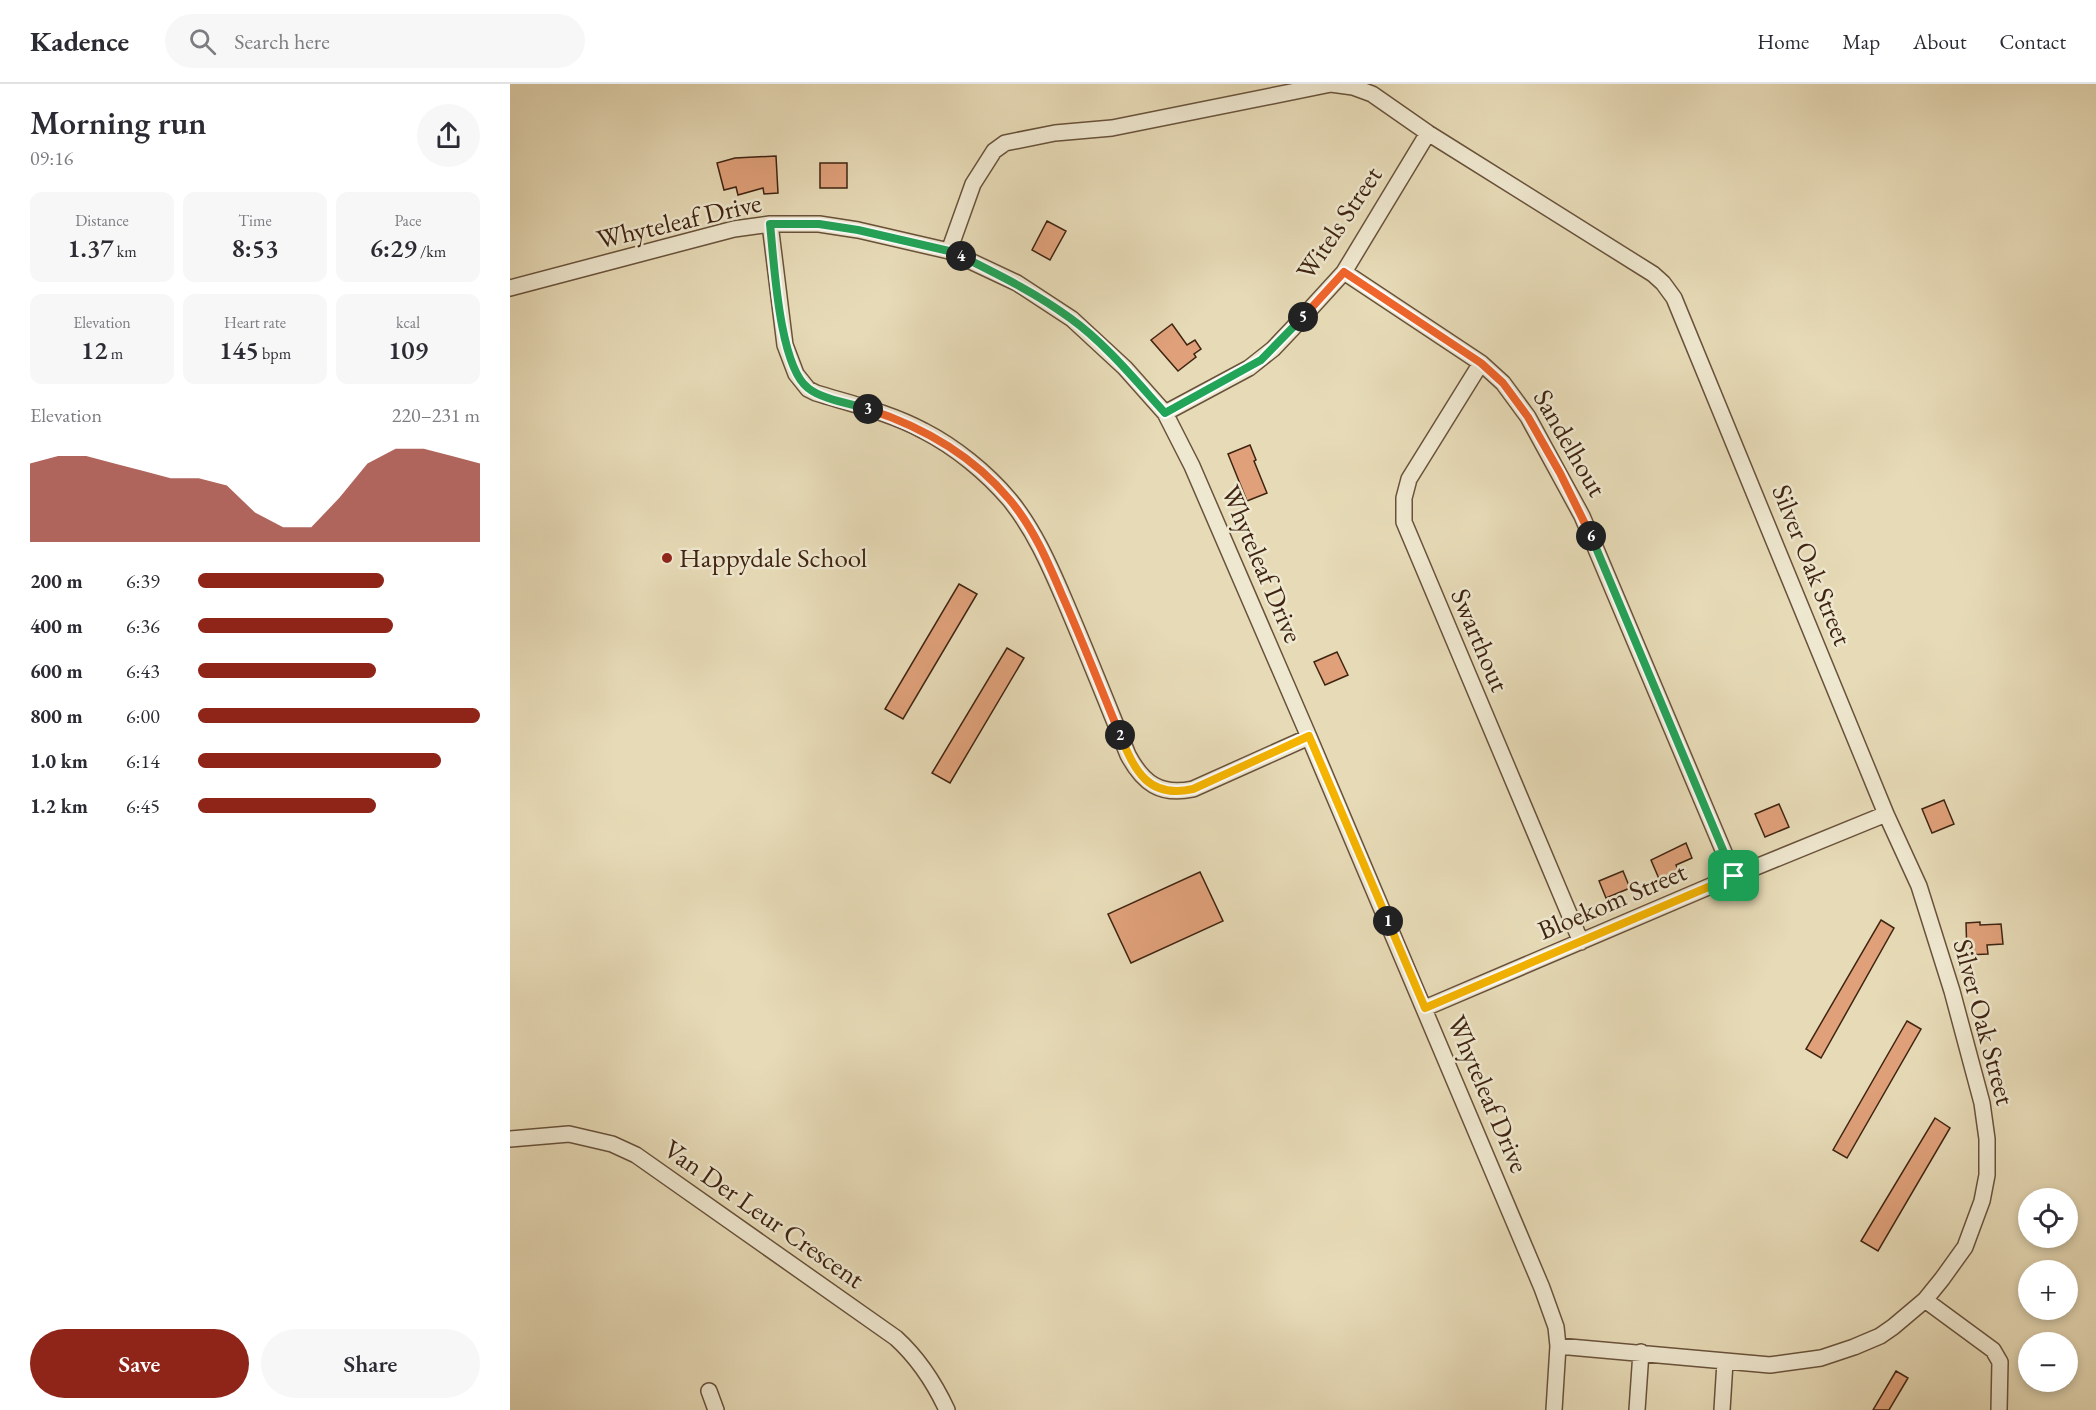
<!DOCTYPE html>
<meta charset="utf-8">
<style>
:root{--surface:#fff;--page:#f7f7f7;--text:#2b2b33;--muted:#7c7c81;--line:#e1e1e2;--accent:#8f2418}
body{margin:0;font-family:"EB Garamond",serif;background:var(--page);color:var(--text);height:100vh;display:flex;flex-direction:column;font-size:22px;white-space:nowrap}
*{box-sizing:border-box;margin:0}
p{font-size:20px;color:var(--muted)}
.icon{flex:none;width:33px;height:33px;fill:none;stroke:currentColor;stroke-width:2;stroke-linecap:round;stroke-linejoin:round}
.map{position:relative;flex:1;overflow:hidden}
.details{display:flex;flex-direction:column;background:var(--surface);width:510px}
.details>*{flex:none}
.controls{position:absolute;left:1508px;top:1104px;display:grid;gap:12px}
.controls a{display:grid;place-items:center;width:60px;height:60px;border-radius:50%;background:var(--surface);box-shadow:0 3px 9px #0003;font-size:30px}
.pin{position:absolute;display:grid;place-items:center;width:51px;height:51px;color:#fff;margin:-26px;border-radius:12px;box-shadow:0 3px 9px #0006}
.km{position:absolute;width:30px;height:30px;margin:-15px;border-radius:50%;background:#222;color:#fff;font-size:16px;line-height:30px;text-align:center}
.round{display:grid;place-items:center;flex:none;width:63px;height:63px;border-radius:32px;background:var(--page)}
.overview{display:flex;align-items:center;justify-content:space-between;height:102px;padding:0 30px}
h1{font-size:33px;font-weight:600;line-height:45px}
.metrics{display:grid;grid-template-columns:repeat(3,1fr);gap:9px;height:102px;padding:6px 30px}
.metrics div{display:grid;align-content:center;border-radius:12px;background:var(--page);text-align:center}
.metrics b{font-size:26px;font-weight:600}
.metrics small{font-size:16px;font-weight:400}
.metrics p{font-size:16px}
.chart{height:168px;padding:12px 30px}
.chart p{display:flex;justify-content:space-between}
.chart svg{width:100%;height:108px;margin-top:6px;fill:var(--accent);opacity:.7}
.action{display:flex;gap:12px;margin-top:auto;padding:12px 30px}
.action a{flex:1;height:69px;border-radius:36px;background:var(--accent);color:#fff;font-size:24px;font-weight:600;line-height:69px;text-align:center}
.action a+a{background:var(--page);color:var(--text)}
ul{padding:0 30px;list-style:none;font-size:20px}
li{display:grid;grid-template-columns:96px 72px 1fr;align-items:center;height:45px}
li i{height:15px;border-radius:8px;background:var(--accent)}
header{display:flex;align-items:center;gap:36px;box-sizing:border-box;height:84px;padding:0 30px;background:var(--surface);border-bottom:2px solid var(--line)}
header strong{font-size:28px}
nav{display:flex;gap:33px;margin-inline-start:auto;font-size:21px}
.search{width:420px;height:54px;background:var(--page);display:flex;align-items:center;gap:15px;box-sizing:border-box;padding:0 21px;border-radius:33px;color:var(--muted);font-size:22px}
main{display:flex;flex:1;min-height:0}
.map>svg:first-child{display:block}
</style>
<header>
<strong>Kadence</strong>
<div class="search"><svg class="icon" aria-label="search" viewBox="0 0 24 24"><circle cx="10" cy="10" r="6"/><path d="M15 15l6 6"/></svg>Search here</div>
<nav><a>Home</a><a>Map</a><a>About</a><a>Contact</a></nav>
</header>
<main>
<section class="details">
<div class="overview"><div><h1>Morning run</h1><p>09:16</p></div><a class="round"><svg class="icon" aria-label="share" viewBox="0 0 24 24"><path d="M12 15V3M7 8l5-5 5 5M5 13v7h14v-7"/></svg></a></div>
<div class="metrics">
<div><p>Distance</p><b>1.37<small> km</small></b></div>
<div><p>Time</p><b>8:53</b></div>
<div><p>Pace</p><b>6:29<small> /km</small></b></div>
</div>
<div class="metrics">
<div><p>Elevation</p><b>12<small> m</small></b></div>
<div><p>Heart rate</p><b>145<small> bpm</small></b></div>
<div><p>kcal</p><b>109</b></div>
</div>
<div class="chart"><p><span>Elevation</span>220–231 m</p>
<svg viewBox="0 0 160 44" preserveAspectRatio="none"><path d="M0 44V12L10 9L20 9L30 12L40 15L50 18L60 18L70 21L80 32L90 38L100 38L110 26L120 12L130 6L140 6L150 9L160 12V44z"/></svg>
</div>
<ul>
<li><b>200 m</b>6:39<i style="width:66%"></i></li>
<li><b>400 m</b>6:36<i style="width:69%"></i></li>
<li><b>600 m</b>6:43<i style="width:63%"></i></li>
<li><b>800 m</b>6:00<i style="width:100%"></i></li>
<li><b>1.0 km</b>6:14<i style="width:86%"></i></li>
<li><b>1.2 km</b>6:45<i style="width:63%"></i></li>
</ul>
<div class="action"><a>Save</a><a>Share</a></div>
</section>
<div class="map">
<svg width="1586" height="1326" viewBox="0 0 1586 1326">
<rect width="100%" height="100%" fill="#e7dbb7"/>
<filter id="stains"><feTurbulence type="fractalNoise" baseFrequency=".00333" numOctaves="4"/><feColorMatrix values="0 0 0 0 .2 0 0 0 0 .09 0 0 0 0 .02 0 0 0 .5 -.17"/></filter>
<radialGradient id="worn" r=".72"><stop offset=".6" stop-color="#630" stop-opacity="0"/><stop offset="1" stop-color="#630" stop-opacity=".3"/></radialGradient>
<!-- building -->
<path fill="#e0a17a" stroke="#3f2412" stroke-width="1.5" d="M266 72 268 109 254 110 253 104 228 111 226 103 214 106 207 79 225 74Z
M310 79H337V104H310Z
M537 137 556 147 540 176 522 166Z
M662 240 677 261 685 256 691 265 684 270 686 273 668 287 641 256Z
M740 361 746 376 744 377 757 409 737 417 718 370Z
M449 500 467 510 393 635 375 625Z
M497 564 514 574 440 699 422 689Z
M827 568 838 591 815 601 804 578Z
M1434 716 1444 740 1422 749 1412 725Z
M1269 720 1279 743 1255 753 1245 730Z
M1176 759 1182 774 1166 781 1169 789 1150 797 1141 776Z
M1113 787 1120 804 1096 814 1089 797Z
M690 788 713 837 621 879 598 830Z
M1371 836 1384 844 1311 974 1296 965Z
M1470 838V841L1491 840 1493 860 1477 861 1478 870 1457 871 1456 839Z
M1397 937 1411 945 1337 1074 1323 1066Z
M1425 1034 1440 1044 1368 1167 1351 1157Z
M1386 1287 1398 1294 1379 1326H1363Z"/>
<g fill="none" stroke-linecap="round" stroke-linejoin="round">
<defs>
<path id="minor" d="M260 140 275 261 286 290 298 305 306 309C342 320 381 329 414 347 445 363 476 388 499 415 523 444 539 480 554 515 576 566 597 619 618 671 633 699 650 712 683 705L799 653
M439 167 463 100 484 67 495 59 545 49 602 44 821 0 843 3 862 10 918 49 1143 190 1153 199 1164 214 1376 730 1409 802 1442 907 1472 1019 1477 1055V1091L1472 1117 1455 1163 1432 1195 1415 1216 1383 1243 1370 1252 1344 1263 1311 1274 1260 1281 1048 1262
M834 188 971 279 993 299 1018 333 1072 432 1224 792
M0 204 224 145 260 140H309L348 146 439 167 507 199 562 235 615 284 655 329 682 382 799 653 1032 1204 1046 1243 1048 1262 1044 1326
M971 279 899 395 894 414V438L1071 858
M655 329 739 284 763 265 782 245 834 188 918 49
M915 924 1224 792 1376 730
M0 1055 59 1050 102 1060 126 1071 386 1254C409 1275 424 1298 437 1326
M1415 1216 1483 1266 1490 1278 1489 1326
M199 1307 206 1326
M1127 1326 1131 1268
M1212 1326 1215 1278"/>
</defs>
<!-- minor casing -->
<use href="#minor" stroke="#69523b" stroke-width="18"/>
<!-- minor -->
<use href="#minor" stroke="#efe8d0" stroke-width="15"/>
</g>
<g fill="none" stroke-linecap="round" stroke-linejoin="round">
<defs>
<path id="split-1" d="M878 837 915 924 1224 792"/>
<path id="split-2" d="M610 651C625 687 638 715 683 705L799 652 878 837"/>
<path id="split-3" d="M358 325C413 343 462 371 499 415 523 443 538 478 552 511 573 558 591 605 610 651"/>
<path id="split-4" d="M358 325C342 320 311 315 298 304 269 282 264 177 260 140H309L348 146 439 167 451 172"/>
<path id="split-5" d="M451 172C489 191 526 209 560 234 595 259 626 297 655 329L751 276 793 233"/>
<path id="split-6" d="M793 233 834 188 971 279 993 299 1018 333 1050 389 1081 452"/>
<path id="split-7" d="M1081 452 1224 792"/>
</defs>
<!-- split-1 casing -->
<use href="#split-1" stroke="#fff" stroke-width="12"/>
<!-- split-2 casing -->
<use href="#split-2" stroke="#fff" stroke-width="12"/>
<!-- split-3 casing -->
<use href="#split-3" stroke="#fff" stroke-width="12"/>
<!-- split-4 casing -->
<use href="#split-4" stroke="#fff" stroke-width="12"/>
<!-- split-5 casing -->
<use href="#split-5" stroke="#fff" stroke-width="12"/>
<!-- split-6 casing -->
<use href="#split-6" stroke="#fff" stroke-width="12"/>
<!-- split-7 casing -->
<use href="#split-7" stroke="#fff" stroke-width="12"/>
<!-- split-1 -->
<use href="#split-1" stroke="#f5b400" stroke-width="8"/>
<!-- split-2 -->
<use href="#split-2" stroke="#f5b400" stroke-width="8"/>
<!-- split-3 -->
<use href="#split-3" stroke="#f0652b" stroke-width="8"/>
<!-- split-4 -->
<use href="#split-4" stroke="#22a559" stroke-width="8"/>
<!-- split-5 -->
<use href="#split-5" stroke="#22a559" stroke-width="8"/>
<!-- split-6 -->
<use href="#split-6" stroke="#f0652b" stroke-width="8"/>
<!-- split-7 -->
<use href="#split-7" stroke="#22a559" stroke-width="8"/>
</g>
<!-- markers -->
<circle fill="#8f2418" stroke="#efe8d0" stroke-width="2" cx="157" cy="474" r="6"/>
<g text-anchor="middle" stroke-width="5" stroke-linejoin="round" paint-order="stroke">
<!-- street labels -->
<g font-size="27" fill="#3f2412" stroke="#efe8d0">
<text transform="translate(169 137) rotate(-13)" y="9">Whyteleaf Drive</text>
<text transform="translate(829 139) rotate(-56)" y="9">Witels Street</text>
<text transform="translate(1060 359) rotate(60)" y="9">Sandelhout</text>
<text transform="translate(752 480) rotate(67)" y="9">Whyteleaf Drive</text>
<text transform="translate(1302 481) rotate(68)" y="9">Silver Oak Street</text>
<text transform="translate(970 556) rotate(67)" y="9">Swarthout</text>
<text transform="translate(1102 817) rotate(-23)" y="9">Bloekom Street</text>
<text transform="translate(1474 938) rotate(75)" y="9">Silver Oak Street</text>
<text transform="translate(978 1010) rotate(67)" y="9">Whyteleaf Drive</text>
<text transform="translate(254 1130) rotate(35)" y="9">Van Der Leur Crescent</text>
</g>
<!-- poi labels -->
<g font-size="27" fill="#3f2412" stroke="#efe8d0" text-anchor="start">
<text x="169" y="483">Happydale School</text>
</g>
</g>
<rect width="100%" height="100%" filter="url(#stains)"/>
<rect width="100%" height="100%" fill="url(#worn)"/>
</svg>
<div class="controls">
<a><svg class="icon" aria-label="locate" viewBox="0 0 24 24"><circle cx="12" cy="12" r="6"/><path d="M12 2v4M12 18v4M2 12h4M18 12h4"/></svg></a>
<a>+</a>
<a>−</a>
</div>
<div class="pin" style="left:1224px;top:792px;background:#1e9e55"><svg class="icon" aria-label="arrive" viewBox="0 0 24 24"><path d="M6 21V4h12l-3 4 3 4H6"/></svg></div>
<b class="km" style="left:878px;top:837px">1</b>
<b class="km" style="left:610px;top:651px">2</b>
<b class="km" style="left:358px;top:325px">3</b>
<b class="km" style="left:451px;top:172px">4</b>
<b class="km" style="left:793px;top:233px">5</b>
<b class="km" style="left:1081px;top:452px">6</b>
</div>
</main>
